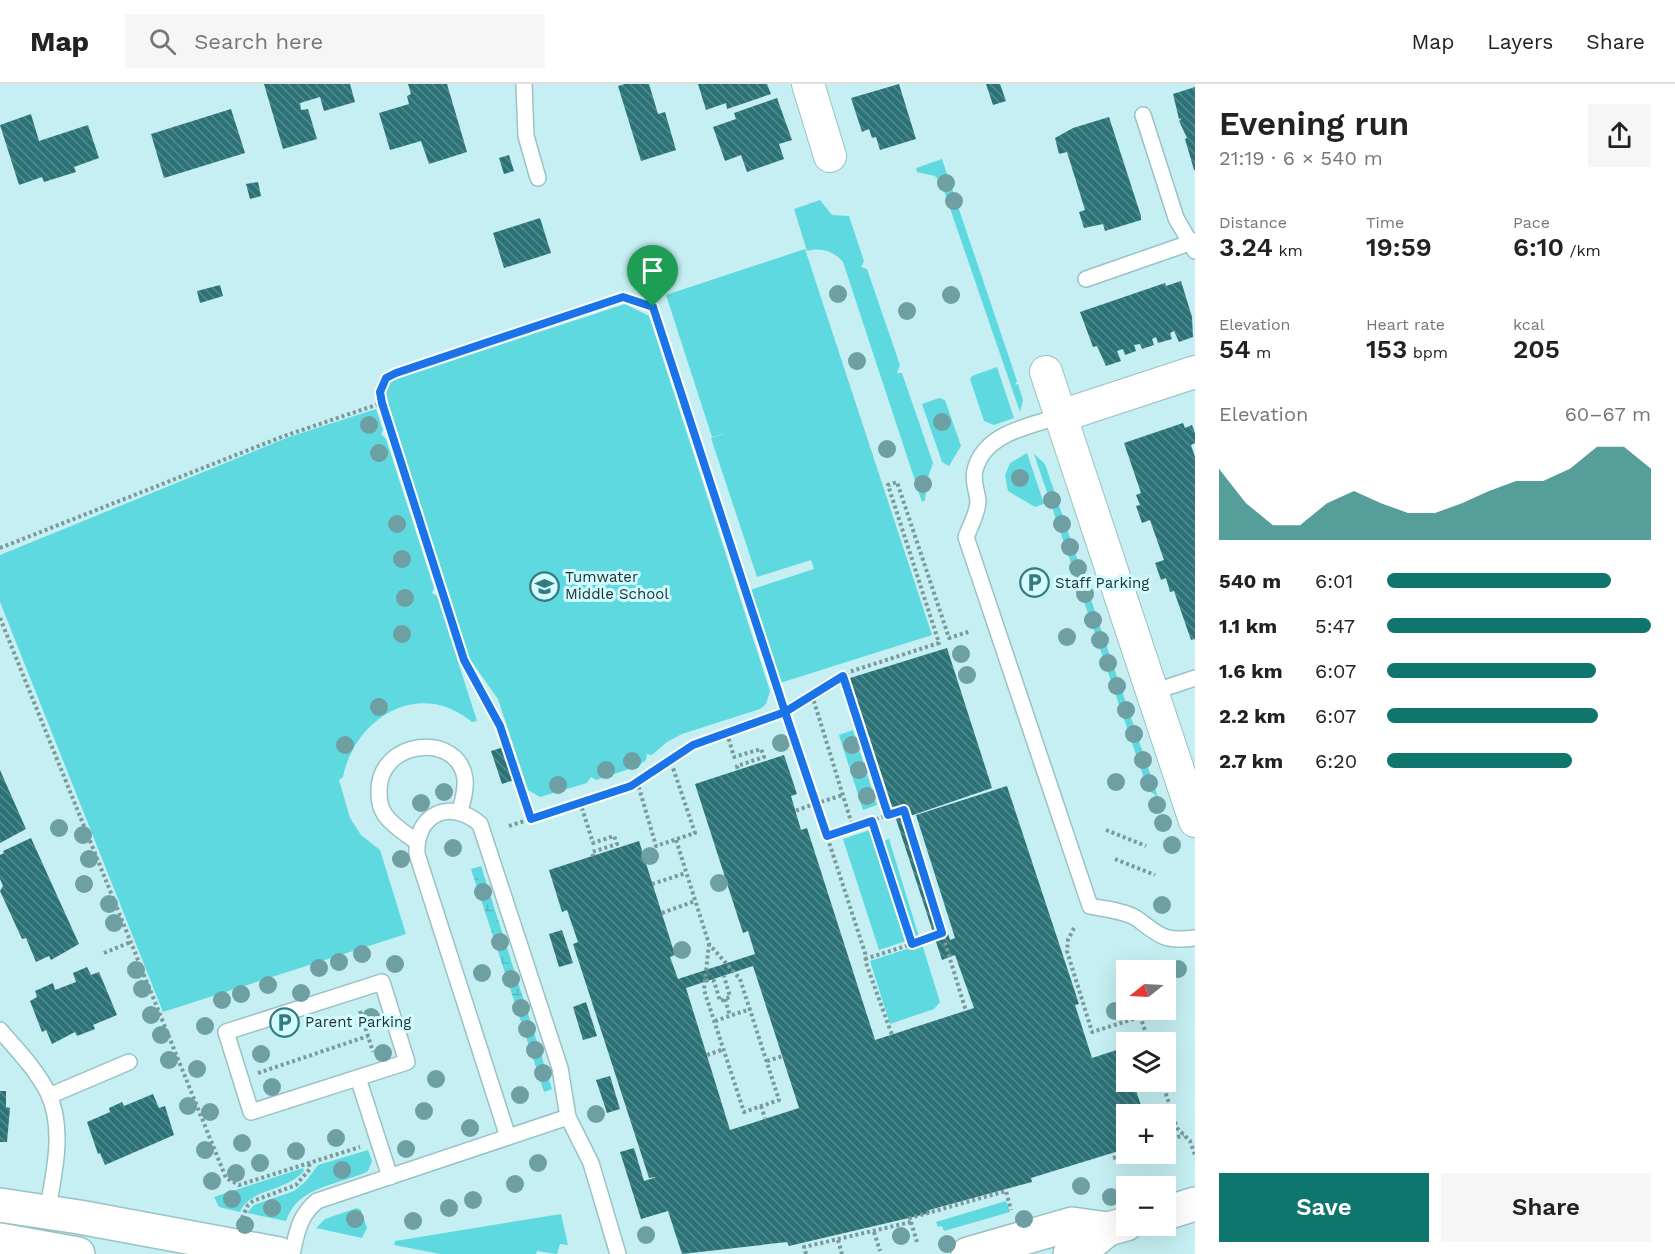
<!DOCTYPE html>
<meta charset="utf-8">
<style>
:root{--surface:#fff;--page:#f6f6f6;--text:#222;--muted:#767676;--line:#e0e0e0;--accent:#0f766e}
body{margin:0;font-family:"Work Sans",sans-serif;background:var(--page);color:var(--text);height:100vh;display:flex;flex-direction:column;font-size:22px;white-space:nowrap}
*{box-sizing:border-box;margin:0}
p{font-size:20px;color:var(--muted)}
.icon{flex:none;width:33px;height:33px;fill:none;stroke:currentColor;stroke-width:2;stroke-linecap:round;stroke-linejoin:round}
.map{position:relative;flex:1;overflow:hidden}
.sheet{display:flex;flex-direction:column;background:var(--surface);width:480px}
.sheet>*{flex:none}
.needle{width:39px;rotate:252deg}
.controls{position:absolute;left:1116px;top:876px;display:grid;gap:12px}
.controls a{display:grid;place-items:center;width:60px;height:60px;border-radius:0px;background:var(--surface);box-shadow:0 6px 24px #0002;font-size:30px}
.pin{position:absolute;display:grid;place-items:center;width:51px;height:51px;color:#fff;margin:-62px -26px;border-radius:50% 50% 50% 0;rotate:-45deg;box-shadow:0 0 6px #0007}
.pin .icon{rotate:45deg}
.round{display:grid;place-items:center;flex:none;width:63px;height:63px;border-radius:0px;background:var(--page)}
.headline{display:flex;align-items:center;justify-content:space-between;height:102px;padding:0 24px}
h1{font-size:33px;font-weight:600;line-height:45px}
.metrics{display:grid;grid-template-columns:repeat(3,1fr);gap:9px;height:102px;padding:6px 24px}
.metrics div{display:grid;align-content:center}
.metrics b{font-size:26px;font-weight:600}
.metrics small{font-size:16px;font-weight:400}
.metrics p{font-size:16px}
.chart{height:168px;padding:12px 24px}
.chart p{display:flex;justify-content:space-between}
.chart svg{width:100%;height:108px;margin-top:6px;fill:var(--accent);opacity:.7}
.cta{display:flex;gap:12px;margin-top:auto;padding:12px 24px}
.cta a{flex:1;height:69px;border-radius:0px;background:var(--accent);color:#fff;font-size:24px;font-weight:600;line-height:69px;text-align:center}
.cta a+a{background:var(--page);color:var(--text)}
ul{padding:0 24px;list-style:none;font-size:20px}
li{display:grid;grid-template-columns:96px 72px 1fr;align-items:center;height:45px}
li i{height:15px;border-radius:8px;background:var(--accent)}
header{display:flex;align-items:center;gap:36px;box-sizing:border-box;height:84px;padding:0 30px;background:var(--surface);border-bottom:2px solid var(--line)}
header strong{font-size:28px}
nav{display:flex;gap:33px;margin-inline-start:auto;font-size:21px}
.search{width:420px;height:54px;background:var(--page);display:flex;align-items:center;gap:15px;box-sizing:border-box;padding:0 21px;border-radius:0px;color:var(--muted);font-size:22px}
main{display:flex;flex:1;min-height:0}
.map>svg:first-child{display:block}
</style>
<header>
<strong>Map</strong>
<div class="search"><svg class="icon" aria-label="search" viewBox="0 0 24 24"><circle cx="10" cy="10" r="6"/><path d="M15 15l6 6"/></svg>Search here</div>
<nav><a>Map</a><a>Layers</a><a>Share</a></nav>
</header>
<main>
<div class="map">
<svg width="1195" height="1170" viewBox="0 0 1195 1170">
<defs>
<pattern id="wetland-marsh" width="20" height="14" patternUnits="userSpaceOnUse" patternTransform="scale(1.5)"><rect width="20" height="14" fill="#5fd9e0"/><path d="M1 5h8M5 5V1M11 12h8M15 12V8" fill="none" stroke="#52bbc0"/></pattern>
<pattern id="building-back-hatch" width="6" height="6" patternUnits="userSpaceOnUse" patternTransform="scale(1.5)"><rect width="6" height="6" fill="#2c7378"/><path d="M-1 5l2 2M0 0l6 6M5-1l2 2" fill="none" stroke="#578a8e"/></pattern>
</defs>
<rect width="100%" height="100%" fill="#c5eff2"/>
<!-- grass -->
<path fill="#5fd9e0" d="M942 75 1017 297 1015 301 1018 300 1023 316 1020 328 942 101 935 92 917 88 916 84Z
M820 116 832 131 849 132 864 177 861 183 867 185 900 281 897 289H902L933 379 927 396 925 416 922 418 843 178C834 167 821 163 807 167L794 125Z
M805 165 932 551 780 599 750 506 814 485 811 476 757 493 711 354 726 349 712 353 666 211Z
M625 220 649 232 770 607 766 620 760 625 682 650 667 658 652 671 647 670 646 676 638 682 596 696 591 693 587 699 540 713 528 706 498 615 469 574 385 309 389 299 395 295Z
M997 283 1014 334 994 341 984 337 970 295 972 292Z
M939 314 945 316 961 362 949 382 942 378 922 320Z
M376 325 383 346 381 350 386 355 434 504 432 509 437 512 477 637 472 638C420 594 355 633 343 693L339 696 350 734 361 751 380 766 406 850 163 928 0 518V471L289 353Z
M1027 369 1044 420 1035 423 1008 407 1005 391 1010 379Z
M1034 370 1045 380 1158 713 1148 706Z
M853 646 877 721 863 726 839 651Z
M870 746 906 857 879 866 843 755Z
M889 755 919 853 913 855 881 758Z
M922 860 940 918 934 925 890 940 870 877Z
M368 1066 372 1077 368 1087C338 1102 298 1101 286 1137L247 1129 254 1121 294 1107 306 1097 318 1081Z
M303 1084 304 1087C284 1109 250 1104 240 1128L219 1123 214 1113Z
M1006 1117 1010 1128 944 1147 942 1142 938 1143 936 1138Z
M357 1124 361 1126 367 1144 362 1154 316 1144 325 1135Z
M561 1130 568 1161 560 1160 557 1170 537 1167 536 1170H440L394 1161 395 1157Z"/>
<!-- wetland -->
<path fill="url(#wetland-marsh)" d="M481 782 552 1005 544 1008 471 785Z"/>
<!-- building -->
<path fill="url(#building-back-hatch)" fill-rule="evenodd" d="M264 0H350L355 18 324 27 320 13 300 19 301 26 308 25 317 55 283 65Z
M408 0H447L467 68 429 80 421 57 390 66 379 29 409 20 407 12 411 10Z
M625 0H649L658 30 665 28 676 66 641 77 618 2Z
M698 0H767L771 10 727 25 726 19 706 26Z
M899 0 916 55 880 66 876 53 872 54 869 45 862 48 851 14Z
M986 0H1000L1006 17 993 21Z
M1195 3V86H1194L1185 55 1187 54 1179 37 1182 34 1179 35 1173 10Z
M777 14 792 56 779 60 784 75 747 88 741 71 725 77 713 43 736 35 734 29Z
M231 25 245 69 164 94 151 50Z
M31 30 39 57 88 41 99 74 74 83 76 88 44 98 42 93 19 101 0 41Z
M1109 33 1141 132V136L1105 147 1103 140 1084 144 1079 128 1085 126 1067 68 1059 70 1055 54 1073 44Z
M509 71 514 87 504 90 499 74Z
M258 98 261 112 250 115 246 100Z
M540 134 551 169 504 184 493 149Z
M1181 197 1192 233 1193 253 1179 258 1174 247 1170 249 1172 255 1158 259 1156 253 1152 255 1154 261 1142 265 1140 260 1134 261 1136 267 1125 271 1123 265 1117 267 1121 277 1106 282 1097 262 1093 263 1080 228 1165 199 1166 202Z
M220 201 223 212 200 219 197 207Z
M1183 339 1185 344 1192 341 1195 349V359L1191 361 1195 373V555L1191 556 1174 507 1170 508 1166 494 1161 496 1155 479 1164 476 1150 436 1142 439 1136 422 1140 421 1136 411 1141 409 1124 359Z
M947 564 992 704 910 732 950 856 955 854 916 731 1007 702 1079 920 1075 921 1092 974 1123 964 1126 976V998H1133L1144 1030H1126V1061L1121 1062 1122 1066 1031 1094 1032 1098 929 1126 930 1129 789 1162 787 1158 682 1170 668 1127 641 1135 620 1068 634 1064 644 1097 657 1093 649 1094 573 860 578 858 567 826 562 828 549 786 639 757 675 871 670 873 678 895 755 870 748 847 743 849 695 700 784 671 797 710 791 712 801 746 807 744 875 956 974 924 955 871 942 876 850 594ZM753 882 799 1024 730 1046 686 904Z
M504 663 514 696 502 700 491 667Z
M0 686 26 745 0 759Z
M31 754 79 860 51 876 49 872 36 878 26 854 22 855 0 807 3 802 0 795V771L4 769 3 767Z
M562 846 573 879 559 883 549 850Z
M87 883 91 891 99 888 117 931 93 941 95 945 77 952 75 948 52 960 46 946 42 948 30 917 37 913 35 907 53 899 55 906 76 898 73 889Z
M586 918 597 952 583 956 573 923Z
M610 992 620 1025 607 1029 596 996Z
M0 1007H6V1023L10 1024 7 1058H0Z
M153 1010 159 1024 165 1022 174 1051 105 1081 100 1069 98 1070 87 1038 110 1028 109 1024 122 1018 124 1022Z"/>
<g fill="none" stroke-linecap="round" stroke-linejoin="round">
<defs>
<path id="service" d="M524 0 526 52 538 94
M1143 31 1176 134 1195 167
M1086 195 1195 157
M1061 332C1030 342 984 349 975 386 972 397 977 406 978 417 978 428 970 443 966 453L1090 822C1104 825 1125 827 1136 834 1160 851 1162 858 1195 854
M1153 608 1195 594
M417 758C406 750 393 742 385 731 381 725 379 716 379 709 377 655 459 647 465 695 466 706 463 716 460 727
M382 898 407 978 251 1028 226 948Z
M0 946C17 966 36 985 48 1009 65 1044 54 1091 47 1128
M358 994 390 1093
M49 1012 129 978
M508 1053 417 770C415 730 450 714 480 740L560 984 568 1033 591 1079 618 1170
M292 1170C297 1148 299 1132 317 1117L568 1033"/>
<path id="minor" d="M808 0 830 72
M1046 288 1195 737
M1061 332 1195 288"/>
<path id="tertiary" d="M0 1121 79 1133 279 1170
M1166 1129 1195 1120
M0 1156 78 1170
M968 1170 1072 1140 1108 1145 1126 1140
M1070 1170 1081 1167 1108 1145"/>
</defs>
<!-- service casing -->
<use href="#service" stroke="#99c2c4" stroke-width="18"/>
<!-- minor casing -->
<use href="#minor" stroke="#99c2c4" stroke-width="34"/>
<!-- tertiary casing -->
<use href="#tertiary" stroke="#99c2c4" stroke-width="36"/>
<!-- path -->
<path stroke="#7b999b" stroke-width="4" stroke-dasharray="3 3" stroke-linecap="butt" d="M0 464 284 352 382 319
M0 534 226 1094 239 1101 360 1063
M843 592 888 731 853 744
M812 611 853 744 827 752 865 869 866 879 892 951
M727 649 734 673 761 665 764 673 737 682 738 686
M637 697 656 762 695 749 670 675
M580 718 593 759 614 752 617 760 592 768 593 772
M888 731 904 726 942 849
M531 735 500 642 464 576 380 308 386 294 396 289 623 213 653 223 814 720 795 727
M509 742 631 702 693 661 779 632 849 588 939 559 888 401 897 398 949 554 971 547
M1106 746 1146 762
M827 752 814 720 843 711
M676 756 709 860 740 895 779 1016 744 1028 704 906 709 860
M1115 775 1155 791
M652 800 686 789
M662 829 695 817
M1074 844 1068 856 1067 867 1092 948 1140 933
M912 860 942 849 966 927
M104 869 131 858
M865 875 912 860 872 737
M1126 885V888
M706 896 714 897 720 917 730 913 724 892
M725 915 730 932
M1138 926 1149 958
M360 927 373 968
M715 937 750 925
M707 971 724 965
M767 977 783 972
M258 989 368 952
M1162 998 1177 1044 1190 1057 1195 1071
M761 1022 765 1034
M1166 1057 1184 1051
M1113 1074 1127 1070
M242 1134 248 1121 253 1117 296 1101 310 1085 309 1080
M911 1138 917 1158
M874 1148 880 1167
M838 1156 842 1170
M806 1170 804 1163 911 1138 910 1134 1006 1107 1011 1126"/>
<!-- service -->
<use href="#service" stroke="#fff" stroke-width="15"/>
<!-- minor -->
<use href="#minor" stroke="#fff" stroke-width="32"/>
<!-- tertiary -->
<use href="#tertiary" stroke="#fff" stroke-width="33"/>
</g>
<!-- trees -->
<g fill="#6d9fa3">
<circle cx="946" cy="99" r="9"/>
<circle cx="954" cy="117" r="9"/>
<circle cx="838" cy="210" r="9"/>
<circle cx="951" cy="211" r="9"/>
<circle cx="907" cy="227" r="9"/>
<circle cx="857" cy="277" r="9"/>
<circle cx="942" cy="338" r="9"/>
<circle cx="369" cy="341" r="9"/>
<circle cx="887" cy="365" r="9"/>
<circle cx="379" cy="369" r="9"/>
<circle cx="1020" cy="394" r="9"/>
<circle cx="923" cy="400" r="9"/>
<circle cx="1052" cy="416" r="9"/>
<circle cx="397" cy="440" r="9"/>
<circle cx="1062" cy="440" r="9"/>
<circle cx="1070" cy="463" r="9"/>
<circle cx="402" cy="475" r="9"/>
<circle cx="1078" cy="484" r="9"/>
<circle cx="1085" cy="510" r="9"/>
<circle cx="405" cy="514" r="9"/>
<circle cx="1093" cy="536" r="9"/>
<circle cx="402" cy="550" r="9"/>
<circle cx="1067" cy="553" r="9"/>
<circle cx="1100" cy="556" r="9"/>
<circle cx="961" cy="570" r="9"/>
<circle cx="1108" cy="579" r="9"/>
<circle cx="967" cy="591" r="9"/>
<circle cx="1117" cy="602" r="9"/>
<circle cx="379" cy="623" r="9"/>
<circle cx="1126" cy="626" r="9"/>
<circle cx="1134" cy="650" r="9"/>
<circle cx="781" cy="659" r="9"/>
<circle cx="345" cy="661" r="9"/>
<circle cx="852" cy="661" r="9"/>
<circle cx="1143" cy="676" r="9"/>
<circle cx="632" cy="677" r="9"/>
<circle cx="606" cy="686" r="9"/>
<circle cx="859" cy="686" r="9"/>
<circle cx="1116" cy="698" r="9"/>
<circle cx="1149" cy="699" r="9"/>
<circle cx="558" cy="701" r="9"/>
<circle cx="444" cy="708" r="9"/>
<circle cx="867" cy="712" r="9"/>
<circle cx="421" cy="719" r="9"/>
<circle cx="1157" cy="721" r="9"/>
<circle cx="1163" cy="739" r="9"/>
<circle cx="59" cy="744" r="9"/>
<circle cx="83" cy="751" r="9"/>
<circle cx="1172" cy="761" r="9"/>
<circle cx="453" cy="764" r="9"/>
<circle cx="650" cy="772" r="9"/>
<circle cx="89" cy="775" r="9"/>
<circle cx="401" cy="775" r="9"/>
<circle cx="719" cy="799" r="9"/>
<circle cx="84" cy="800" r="9"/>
<circle cx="483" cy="808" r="9"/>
<circle cx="109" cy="820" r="9"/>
<circle cx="1162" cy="821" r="9"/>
<circle cx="114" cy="839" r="9"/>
<circle cx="500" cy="858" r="9"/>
<circle cx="682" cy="866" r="9"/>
<circle cx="362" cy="870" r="9"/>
<circle cx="339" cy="878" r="9"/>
<circle cx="395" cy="880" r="9"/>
<circle cx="319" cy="884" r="9"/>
<circle cx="1178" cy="885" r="9"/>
<circle cx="136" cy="886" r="9"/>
<circle cx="482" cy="889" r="9"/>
<circle cx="511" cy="895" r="9"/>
<circle cx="268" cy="901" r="9"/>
<circle cx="142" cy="905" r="9"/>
<circle cx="301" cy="909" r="9"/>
<circle cx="241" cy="910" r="9"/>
<circle cx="222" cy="916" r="9"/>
<circle cx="521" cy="924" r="9"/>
<circle cx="1115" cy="927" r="9"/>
<circle cx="151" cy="931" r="9"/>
<circle cx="371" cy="933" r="9"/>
<circle cx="205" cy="942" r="9"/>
<circle cx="527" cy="945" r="9"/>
<circle cx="161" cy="951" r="9"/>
<circle cx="535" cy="966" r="9"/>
<circle cx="383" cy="969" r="9"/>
<circle cx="261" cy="970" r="9"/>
<circle cx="169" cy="976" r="9"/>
<circle cx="197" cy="985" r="9"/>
<circle cx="543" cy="989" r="9"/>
<circle cx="436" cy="995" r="9"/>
<circle cx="272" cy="1003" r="9"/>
<circle cx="520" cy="1011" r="9"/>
<circle cx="188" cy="1022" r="9"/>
<circle cx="424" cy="1027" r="9"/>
<circle cx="210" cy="1028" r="9"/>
<circle cx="596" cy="1030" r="9"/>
<circle cx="470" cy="1044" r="9"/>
<circle cx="336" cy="1054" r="9"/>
<circle cx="242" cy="1059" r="9"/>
<circle cx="406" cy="1065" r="9"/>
<circle cx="205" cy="1066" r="9"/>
<circle cx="296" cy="1067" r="9"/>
<circle cx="260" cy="1079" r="9"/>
<circle cx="538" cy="1079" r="9"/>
<circle cx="342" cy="1086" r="9"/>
<circle cx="236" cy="1089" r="9"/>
<circle cx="212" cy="1097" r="9"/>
<circle cx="515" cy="1100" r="9"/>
<circle cx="1081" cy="1102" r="9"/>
<circle cx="1111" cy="1113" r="9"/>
<circle cx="232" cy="1115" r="9"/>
<circle cx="473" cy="1116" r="9"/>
<circle cx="272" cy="1124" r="9"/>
<circle cx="449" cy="1124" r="9"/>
<circle cx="355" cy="1135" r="9"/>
<circle cx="1024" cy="1135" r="9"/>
<circle cx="413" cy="1137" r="9"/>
<circle cx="245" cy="1141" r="9"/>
<circle cx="646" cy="1151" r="9"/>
<circle cx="901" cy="1152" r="9"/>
<circle cx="947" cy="1160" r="9"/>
</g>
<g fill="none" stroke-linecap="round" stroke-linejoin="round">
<defs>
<path id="route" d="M653 223 623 213 396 289 386 294 380 308 382 319 464 576 500 642 531 735 631 702 693 661 785 628 827 752 872 737 912 860 942 849 904 726 888 731 843 592 785 628 653 223"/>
</defs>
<!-- route casing -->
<use href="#route" stroke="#fff" stroke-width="12"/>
<!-- route -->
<use href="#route" stroke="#1a73e8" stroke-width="8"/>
</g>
<!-- icons -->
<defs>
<symbol id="parking-ring" viewBox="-11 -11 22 22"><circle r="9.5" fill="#d2fcff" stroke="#327b80" stroke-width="1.5"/><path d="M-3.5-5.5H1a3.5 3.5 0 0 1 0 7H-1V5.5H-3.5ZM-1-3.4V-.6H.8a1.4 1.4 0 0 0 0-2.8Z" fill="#327b80"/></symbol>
<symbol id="school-ring" viewBox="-11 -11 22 22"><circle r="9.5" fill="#d2fcff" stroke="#327b80" stroke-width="1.5"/><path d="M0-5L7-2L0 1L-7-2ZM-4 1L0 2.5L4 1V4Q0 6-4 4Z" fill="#327b80"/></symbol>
</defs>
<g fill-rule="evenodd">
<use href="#parking-ring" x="1018" y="482" width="33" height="33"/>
<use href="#school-ring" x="528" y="486" width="33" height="33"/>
<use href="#parking-ring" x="268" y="922" width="33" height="33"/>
</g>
<g text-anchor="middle" stroke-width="6" stroke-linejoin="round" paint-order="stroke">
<!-- poi labels -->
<g font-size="15" fill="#1f2f30" stroke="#d2fcff" text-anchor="start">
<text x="565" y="498">Tumwater<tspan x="565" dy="17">Middle School</tspan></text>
<text x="1055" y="504">Staff Parking</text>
<text x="305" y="943">Parent Parking</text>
</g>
</g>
</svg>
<div class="controls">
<a><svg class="needle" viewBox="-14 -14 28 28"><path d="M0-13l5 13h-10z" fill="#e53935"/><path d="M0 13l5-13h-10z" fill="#767676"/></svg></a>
<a><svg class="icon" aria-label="layers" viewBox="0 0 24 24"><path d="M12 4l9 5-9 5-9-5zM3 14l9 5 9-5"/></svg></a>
<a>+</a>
<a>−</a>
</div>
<div class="pin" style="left:653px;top:223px;background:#1e9e55"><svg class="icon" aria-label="arrive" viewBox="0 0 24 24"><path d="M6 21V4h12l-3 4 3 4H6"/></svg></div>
</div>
<section class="sheet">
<div class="headline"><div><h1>Evening run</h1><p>21:19 · 6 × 540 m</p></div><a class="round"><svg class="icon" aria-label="share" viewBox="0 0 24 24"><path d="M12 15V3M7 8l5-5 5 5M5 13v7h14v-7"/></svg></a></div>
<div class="metrics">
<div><p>Distance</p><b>3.24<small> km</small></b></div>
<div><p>Time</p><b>19:59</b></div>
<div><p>Pace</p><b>6:10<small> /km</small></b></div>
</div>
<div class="metrics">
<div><p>Elevation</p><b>54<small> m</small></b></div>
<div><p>Heart rate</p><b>153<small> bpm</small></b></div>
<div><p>kcal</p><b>205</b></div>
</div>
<div class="chart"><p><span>Elevation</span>60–67 m</p>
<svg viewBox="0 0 160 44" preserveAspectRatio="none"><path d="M0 44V15L10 29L20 38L30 38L40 29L50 24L60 29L70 33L80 33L90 29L100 24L110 20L120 20L130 15L140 6L150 6L160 15V44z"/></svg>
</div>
<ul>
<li><b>540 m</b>6:01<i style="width:85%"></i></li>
<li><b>1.1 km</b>5:47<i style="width:100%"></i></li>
<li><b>1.6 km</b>6:07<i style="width:79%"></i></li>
<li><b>2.2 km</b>6:07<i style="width:80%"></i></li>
<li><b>2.7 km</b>6:20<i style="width:70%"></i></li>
</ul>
<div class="cta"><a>Save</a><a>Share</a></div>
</section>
</main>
